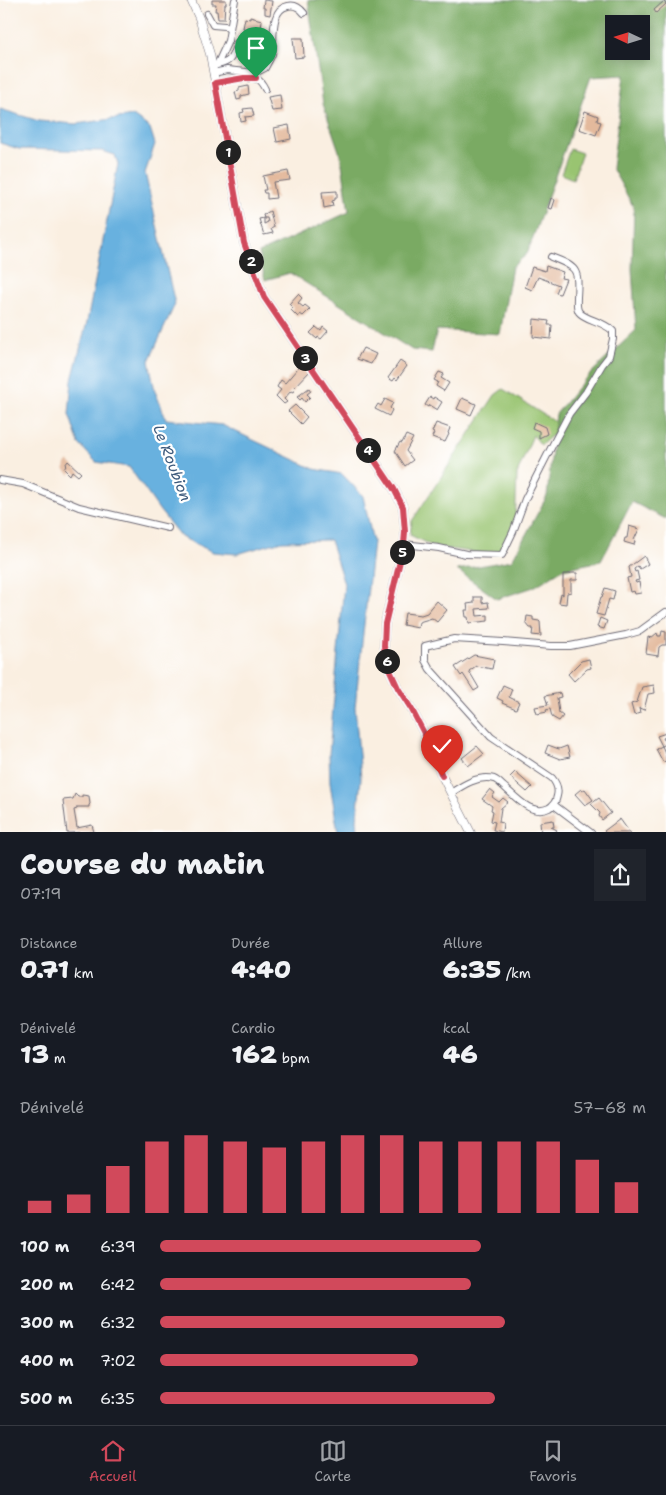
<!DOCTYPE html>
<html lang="fr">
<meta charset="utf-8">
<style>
:root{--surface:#171b24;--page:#20242c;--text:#f1f3f6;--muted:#9ea1a6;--line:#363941;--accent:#d1495b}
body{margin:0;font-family:"Shantell Sans",sans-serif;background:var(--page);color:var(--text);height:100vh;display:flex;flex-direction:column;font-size:19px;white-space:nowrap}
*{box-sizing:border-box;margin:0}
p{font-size:16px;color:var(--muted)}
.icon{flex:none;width:28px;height:28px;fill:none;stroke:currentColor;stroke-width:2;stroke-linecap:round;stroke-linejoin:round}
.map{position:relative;height:832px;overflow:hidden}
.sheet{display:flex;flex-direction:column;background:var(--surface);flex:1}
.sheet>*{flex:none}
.needle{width:32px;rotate:274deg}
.fabs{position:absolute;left:605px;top:15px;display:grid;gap:10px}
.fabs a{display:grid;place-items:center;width:45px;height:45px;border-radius:0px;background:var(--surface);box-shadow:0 2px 12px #0003;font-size:25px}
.pin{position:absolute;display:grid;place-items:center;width:42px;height:42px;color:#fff;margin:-51px -21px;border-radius:50% 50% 50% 0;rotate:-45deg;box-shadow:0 0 5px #0007}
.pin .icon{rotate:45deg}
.km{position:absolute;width:25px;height:25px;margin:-12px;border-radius:50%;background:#222;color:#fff;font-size:14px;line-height:25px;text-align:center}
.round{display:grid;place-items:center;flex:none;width:52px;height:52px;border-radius:0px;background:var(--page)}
.overview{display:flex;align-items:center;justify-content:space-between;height:85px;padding:0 20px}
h1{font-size:28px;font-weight:800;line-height:38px}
.stats{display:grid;grid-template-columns:repeat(3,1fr);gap:8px;height:85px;padding:5px 20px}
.stats div{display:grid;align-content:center}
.stats b{font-size:25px;font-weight:800}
.stats small{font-size:14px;font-weight:400}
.stats p{font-size:14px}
.chart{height:140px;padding:10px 20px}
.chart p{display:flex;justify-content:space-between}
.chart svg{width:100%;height:90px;margin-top:5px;stroke:var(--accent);stroke-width:6}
ul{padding:0 20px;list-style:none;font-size:16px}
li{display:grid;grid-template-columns:80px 60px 1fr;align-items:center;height:38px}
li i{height:12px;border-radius:6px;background:var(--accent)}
.dock{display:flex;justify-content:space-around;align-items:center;height:70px;border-top:1px solid var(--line);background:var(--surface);font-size:14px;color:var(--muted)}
.dock a{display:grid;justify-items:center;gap:2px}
.dock .on{color:var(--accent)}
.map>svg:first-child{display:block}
</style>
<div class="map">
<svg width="666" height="833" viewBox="0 0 666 833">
<rect width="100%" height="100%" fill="#fff"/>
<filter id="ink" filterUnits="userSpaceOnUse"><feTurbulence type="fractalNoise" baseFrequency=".02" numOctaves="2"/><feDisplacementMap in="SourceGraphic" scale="10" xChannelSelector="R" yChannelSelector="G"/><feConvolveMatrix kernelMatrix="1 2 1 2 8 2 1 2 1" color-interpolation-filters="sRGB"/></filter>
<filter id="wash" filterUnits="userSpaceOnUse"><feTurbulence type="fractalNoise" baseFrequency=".0096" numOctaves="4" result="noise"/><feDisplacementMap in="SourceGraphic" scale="20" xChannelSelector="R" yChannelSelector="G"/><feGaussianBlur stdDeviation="1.12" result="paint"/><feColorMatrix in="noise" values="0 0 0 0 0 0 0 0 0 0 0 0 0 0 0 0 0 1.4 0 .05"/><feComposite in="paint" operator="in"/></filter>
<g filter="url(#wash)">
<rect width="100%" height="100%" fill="#faefe1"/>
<!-- green -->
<path fill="#99c471" stroke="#5e7356" d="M570 149 582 153 573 179 561 174Z
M503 389 560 425 554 434 541 445 533 435 517 474 515 528 502 551 488 554 434 547 410 535 412 521 495 395Z"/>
<!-- forest -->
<path fill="#7aaa63" stroke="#4e664f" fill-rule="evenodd" d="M308 0H666V519L632 502 601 561 563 569 534 587 497 599 457 570 512 560 547 496 556 414 585 379 636 330 632 269 634 208 612 168 624 75 591 77 527 254 512 267 500 334 437 330 432 352 412 350 290 273 265 280 259 253 349 212 341 157 323 104ZM614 24H641V51H614Z"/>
<!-- water -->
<path fill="#67b1df" stroke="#446a8d" d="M0 109 39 121 76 124 133 116 150 128 155 144 145 173 175 304 149 361 155 391 166 419 222 425 314 469 342 474 363 496 373 542 355 707 361 778 357 820 358 832H338L330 783 329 754 344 584 330 540 282 541 237 554 213 552 181 537 160 511 129 467 96 462 79 444 69 414 72 380 87 322 118 164 115 155 102 151 19 149 0 143Z"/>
<g id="blocks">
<!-- building -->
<path fill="#e3b99c" d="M212 0H226V4H225L224 19H218L217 11H215L216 4H212Z
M264 0 272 1 270 15 265 14V8H263Z
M664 1 666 4 656 13 654 10Z
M250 17 262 20 261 29 249 27 248 29 243 28 245 18 250 19Z
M293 38H303L304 57 295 58Z
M248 86 249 94 241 96V99L237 100 235 92 239 91V88Z
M280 95 282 110 272 111 268 97Z
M252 108 254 116 245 117 246 121 241 122 240 113 244 112 243 109Z
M585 111 598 116 597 121 601 122 596 135 579 129Z
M289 125 291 139 277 142 274 128Z
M288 171 290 180 273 182 276 198 267 199V193H264L263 190H266L263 176Z
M337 191V198H335V200L332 201 333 206 324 208 322 192Z
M551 198 555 200 552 209 548 208Z
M270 211 274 227 271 229 273 233 264 235 259 219 264 218V224L268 222 267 218H264L263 215Z
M546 266 563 272 561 278 566 279 560 294 556 293 559 285 538 277 532 290 525 287 532 267 545 271Z
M298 294 302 298 298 303 303 307 305 305 310 309 303 316 300 314 298 317 291 310 293 308 289 304Z
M534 319 549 321 548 325H552L551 339 533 337Z
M316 327 321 331 323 327 328 331 321 339 318 337 317 339 310 333Z
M363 348 376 354 371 364 357 359Z
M304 361 310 371 294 388 295 389 293 392 291 391 284 399 287 402 284 404 276 396 281 390 277 387 281 380 285 383Z
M400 361 407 366 397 380 395 378 393 381 388 378Z
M439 372 444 374 441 378 449 383 444 391 436 386 438 382 434 380Z
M309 388 311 391 307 394 310 397 305 402 302 398 300 400 297 397Z
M430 397 433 399 434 397 442 402 437 410 429 405 428 407 425 405Z
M462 398 476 404 471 415 457 409Z
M385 399 393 403 390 408 392 410 389 416 375 409 378 404 381 406Z
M295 405 307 417 301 424 288 411Z
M534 422 545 427 547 434 539 438V431L532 428Z
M436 423 450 428 448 433 449 434 445 442 432 437 434 433 432 432Z
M406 435 413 438 406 451 413 460 405 466 395 451 400 442 402 443Z
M68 461 81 473 78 476 72 471 70 475 64 469 66 466 65 465Z
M629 526 639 529 634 540 635 541 634 545 624 542 625 538H627Z
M644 556 648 564 640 569 638 566 634 569 635 572 637 571 639 580 635 581 636 583 639 582 641 593 635 594 634 591 630 592 627 578 631 577 629 567Z
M570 573H577V580H571V592L567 593 566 604 559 603 561 594 563 595V574H570Z
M605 588 615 591 613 600 609 599 604 616 596 614 601 597H602Z
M474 597H482V603L488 602 489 608 476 609 477 616 488 615V621L469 623 468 617H466L465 610H468L467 604 474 603Z
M437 601 447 610 437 622 432 618 419 622 418 628 403 625 405 613 421 615 427 613Z
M527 616 533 617V620L539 621 540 622 541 636 532 635 533 628H530L526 623Z
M600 618 607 621 604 629 597 627Z
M662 631 666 632V645H662L659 647 658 656 646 654 648 637 651 638 657 633 658 636H661Z
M474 655 494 659 492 669 476 666 469 671 479 688 474 691 463 674 461 676 455 667Z
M589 659 591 668 587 669 574 681 568 674 581 661Z
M503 685 512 689 509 697 519 702 516 709 502 703 503 701 497 698Z
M654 685 655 693 648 694 644 710 639 708 640 713 634 715 631 704 637 702 642 687Z
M560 693 561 697 557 698 559 713 563 716 559 721 552 717 550 709 546 710 547 712 537 714 535 707 548 705 545 696Z
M444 726 450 732 443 739 437 732Z
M666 733V737L663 738 666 744 662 746 657 736Z
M548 745 559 749 567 746 570 757 560 759 545 753Z
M477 746 484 754 468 766 462 758Z
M662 746 666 755V761L663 762 656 749Z
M515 772 532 787 527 792 510 777Z
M490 789 495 793 492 797 499 802 503 798 508 802 501 808 499 822 503 823 502 832 493 830 495 822 491 821 493 811 491 810 492 806 482 799Z
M581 789 582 791 585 789 593 800 585 805 575 794Z
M75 794 78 797H82V795L89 796 90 804 89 805V807H77V809L74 810 77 828 92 825 94 832 67 833 63 800 73 799Z
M599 798 611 813 602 820 599 816 600 813 591 804Z
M620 819 630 833H606L604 831Z
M553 820 554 827H551L557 830 555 833H541L540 822Z"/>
</g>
</g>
<g filter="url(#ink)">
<use href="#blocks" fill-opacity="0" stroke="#6e6a75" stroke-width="1"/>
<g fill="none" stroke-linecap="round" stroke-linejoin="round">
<defs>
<path id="minor" d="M207 14 213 25 225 26 230 30
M217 65C232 62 232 57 237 43
M212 67 217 65 228 41 235 0
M213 73 227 70 255 73 265 68C267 64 270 59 272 54 275 41 269 9 288 6 295 4 300 8 304 13
M215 83C225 81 248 75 257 79 261 81 263 85 265 89
M0 480 23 484 79 507 168 528
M404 544 439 548 466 554 502 555 513 532 525 499 553 444 569 414 586 392 602 365 609 356 613 339V331C603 321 585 320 579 312 576 308 577 302 577 297 579 269 577 267 551 257
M451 793C463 785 478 775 494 779 497 780 500 783 503 786 515 796 531 817 549 808 554 805 556 802 557 796 559 789 557 784 552 778L491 737 430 669 425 660V646L454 639 503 642 551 646H570L626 635 640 631 666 612
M554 805 591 833"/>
<path id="tertiary" d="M191 0 199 18 210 54 244 243 264 297 394 489 403 507 405 532 404 544 385 623 384 646 387 664 398 688 412 710 429 743 442 776 471 833"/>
</defs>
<!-- minor casing -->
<use href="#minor" stroke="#6e6a75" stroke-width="8"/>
<!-- tertiary casing -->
<use href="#tertiary" stroke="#6e6a75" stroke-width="9"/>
<!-- minor -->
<use href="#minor" stroke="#fff" stroke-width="6"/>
<!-- tertiary -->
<use href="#tertiary" stroke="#fff" stroke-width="8"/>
</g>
</g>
<g fill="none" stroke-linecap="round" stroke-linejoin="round" filter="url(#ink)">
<defs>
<path id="route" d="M256 78H244L215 83 244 243 264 297 394 489 403 507 405 532 404 544 385 624 384 646 387 664 398 688 412 710 429 743 442 776"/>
</defs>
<!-- route casing -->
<use href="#route" stroke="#fff" stroke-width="10"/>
<!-- route -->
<use href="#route" stroke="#d1495b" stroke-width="6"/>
</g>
<g text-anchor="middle" stroke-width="4.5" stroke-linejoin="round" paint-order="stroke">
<!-- water labels -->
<g font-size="15" font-style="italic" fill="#3e5b7d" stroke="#fff">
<text transform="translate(172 463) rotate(69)" y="5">Le Roubion</text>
</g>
</g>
</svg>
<div class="fabs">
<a><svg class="needle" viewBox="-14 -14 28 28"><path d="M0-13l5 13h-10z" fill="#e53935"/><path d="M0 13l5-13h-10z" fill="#9ea1a6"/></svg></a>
</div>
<div class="pin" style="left:256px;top:78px;background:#1e9e55"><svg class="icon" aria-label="arrive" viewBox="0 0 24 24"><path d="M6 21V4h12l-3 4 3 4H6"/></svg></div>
<div class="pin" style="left:442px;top:776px;background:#d93025"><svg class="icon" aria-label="check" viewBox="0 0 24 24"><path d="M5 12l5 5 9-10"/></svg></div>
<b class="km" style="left:228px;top:152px">1</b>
<b class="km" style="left:251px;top:261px">2</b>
<b class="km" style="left:305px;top:358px">3</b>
<b class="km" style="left:368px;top:450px">4</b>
<b class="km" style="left:402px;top:552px">5</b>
<b class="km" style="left:387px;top:661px">6</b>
</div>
<section class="sheet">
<div class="overview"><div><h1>Course du matin</h1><p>07:19</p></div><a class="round"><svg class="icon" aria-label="share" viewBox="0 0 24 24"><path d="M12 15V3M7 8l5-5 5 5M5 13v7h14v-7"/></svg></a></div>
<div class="stats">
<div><p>Distance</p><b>0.71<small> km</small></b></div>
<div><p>Durée</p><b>4:40</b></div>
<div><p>Allure</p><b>6:35<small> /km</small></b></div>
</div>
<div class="stats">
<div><p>Dénivelé</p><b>13<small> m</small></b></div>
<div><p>Cardio</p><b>162<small> bpm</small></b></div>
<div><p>kcal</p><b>46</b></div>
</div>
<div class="chart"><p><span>Dénivelé</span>57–68 m</p>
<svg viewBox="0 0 160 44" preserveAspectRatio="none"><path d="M5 44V38M15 44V35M25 44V21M35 44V9M45 44V6M55 44V9M65 44V12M75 44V9M85 44V6M95 44V6M105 44V9M115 44V9M125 44V9M135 44V9M145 44V18M155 44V29"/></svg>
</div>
<ul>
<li><b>100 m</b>6:39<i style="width:66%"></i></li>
<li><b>200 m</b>6:42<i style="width:64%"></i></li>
<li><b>300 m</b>6:32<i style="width:71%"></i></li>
<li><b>400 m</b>7:02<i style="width:53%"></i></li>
<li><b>500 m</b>6:35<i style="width:69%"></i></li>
</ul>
</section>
<nav class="dock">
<a class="on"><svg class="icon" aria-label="home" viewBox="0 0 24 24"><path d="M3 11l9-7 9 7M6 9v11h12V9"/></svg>Accueil</a>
<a><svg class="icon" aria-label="map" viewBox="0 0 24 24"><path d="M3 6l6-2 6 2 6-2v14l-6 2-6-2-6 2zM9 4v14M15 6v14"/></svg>Carte</a>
<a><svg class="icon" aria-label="saved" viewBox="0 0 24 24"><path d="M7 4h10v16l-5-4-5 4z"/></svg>Favoris</a>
</nav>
